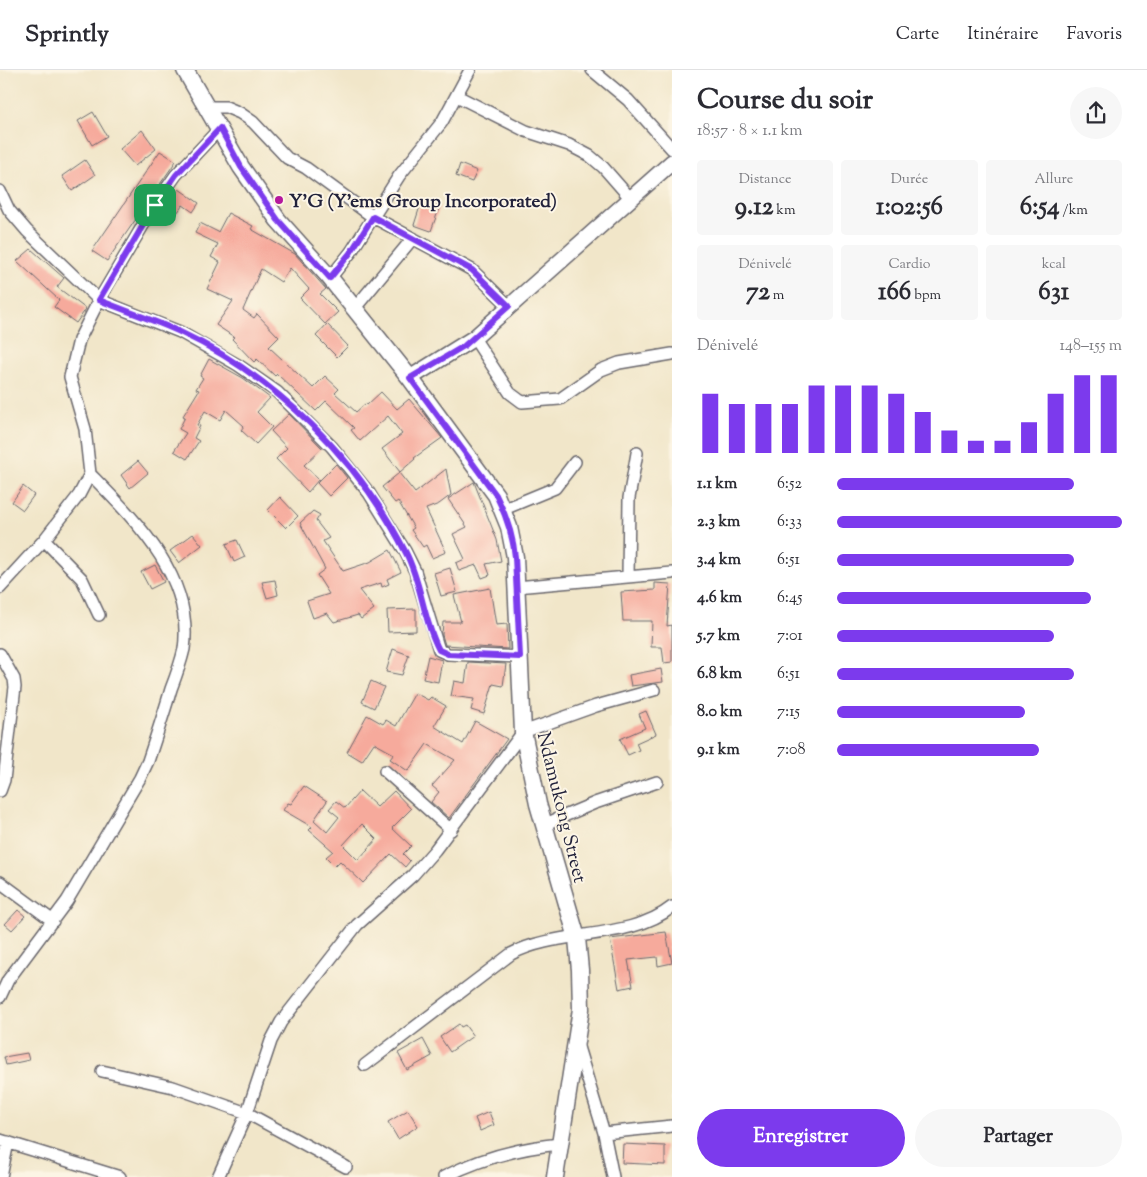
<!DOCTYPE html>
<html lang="fr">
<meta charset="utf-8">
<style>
:root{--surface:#fff;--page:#f7f7f7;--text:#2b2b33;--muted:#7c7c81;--line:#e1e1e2;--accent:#7c3aed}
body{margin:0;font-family:"Sorts Mill Goudy",serif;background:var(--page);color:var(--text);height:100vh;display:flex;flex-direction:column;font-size:19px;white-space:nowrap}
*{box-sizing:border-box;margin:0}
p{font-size:16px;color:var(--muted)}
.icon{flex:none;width:28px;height:28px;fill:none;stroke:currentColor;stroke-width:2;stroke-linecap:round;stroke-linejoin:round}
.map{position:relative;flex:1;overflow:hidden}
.details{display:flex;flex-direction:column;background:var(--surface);width:475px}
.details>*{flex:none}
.pin{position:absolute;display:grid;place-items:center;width:42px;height:42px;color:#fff;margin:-21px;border-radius:10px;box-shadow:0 2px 8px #0006}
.round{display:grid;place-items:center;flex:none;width:52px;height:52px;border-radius:26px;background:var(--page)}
.head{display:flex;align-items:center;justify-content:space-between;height:85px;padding:0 25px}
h1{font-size:28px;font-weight:700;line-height:38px}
.metrics{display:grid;grid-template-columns:repeat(3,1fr);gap:8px;height:85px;padding:5px 25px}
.metrics div{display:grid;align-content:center;border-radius:5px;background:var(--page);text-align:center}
.metrics b{font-size:25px;font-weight:700}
.metrics small{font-size:14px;font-weight:400}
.metrics p{font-size:14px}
.chart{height:140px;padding:10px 25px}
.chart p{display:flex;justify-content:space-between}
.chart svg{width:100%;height:90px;margin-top:5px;stroke:var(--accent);stroke-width:6}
.button{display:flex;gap:10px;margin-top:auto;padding:10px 25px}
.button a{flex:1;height:58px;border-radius:30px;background:var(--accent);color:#fff;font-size:20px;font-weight:700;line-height:58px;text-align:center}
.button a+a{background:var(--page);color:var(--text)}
ul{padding:0 25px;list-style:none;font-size:16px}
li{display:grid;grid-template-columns:80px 60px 1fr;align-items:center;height:38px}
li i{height:12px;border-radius:6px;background:var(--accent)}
header{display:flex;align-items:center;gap:30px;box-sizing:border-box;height:70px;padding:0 25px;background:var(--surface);border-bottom:1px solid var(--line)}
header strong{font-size:24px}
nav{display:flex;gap:28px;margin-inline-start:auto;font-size:18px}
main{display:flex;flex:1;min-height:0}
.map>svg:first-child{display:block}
</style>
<header>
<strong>Sprintly</strong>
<nav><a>Carte</a><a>Itinéraire</a><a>Favoris</a></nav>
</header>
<main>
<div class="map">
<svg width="672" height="1107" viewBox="0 0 672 1107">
<rect width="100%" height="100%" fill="#fcf5e5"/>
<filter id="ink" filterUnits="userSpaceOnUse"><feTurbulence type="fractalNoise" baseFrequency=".02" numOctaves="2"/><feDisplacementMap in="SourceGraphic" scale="10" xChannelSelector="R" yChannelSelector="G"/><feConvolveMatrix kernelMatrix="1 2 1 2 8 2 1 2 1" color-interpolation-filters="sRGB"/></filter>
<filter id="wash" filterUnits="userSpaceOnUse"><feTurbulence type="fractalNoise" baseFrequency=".0096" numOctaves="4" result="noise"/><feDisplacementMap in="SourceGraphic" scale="20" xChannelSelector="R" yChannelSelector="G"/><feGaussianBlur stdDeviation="1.12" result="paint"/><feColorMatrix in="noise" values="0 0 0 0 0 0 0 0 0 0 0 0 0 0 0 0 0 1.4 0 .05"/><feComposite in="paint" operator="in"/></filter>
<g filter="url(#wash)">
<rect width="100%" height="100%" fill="#f1e6c9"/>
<g id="blocks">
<!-- building -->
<path fill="#f6aa9c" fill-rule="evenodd" d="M93 42 107 66 92 75 78 51Z
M142 60 156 79 135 96 120 79Z
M160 81 176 91 107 191 92 181Z
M85 90 95 105 72 121 62 106Z
M460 94 477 101 472 112 456 106Z
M179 119 199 133 193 142 183 135 177 143 168 136Z
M422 130 440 136 431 161 414 155Z
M228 143 253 156 251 159 295 184 326 219 320 224 338 242 325 254 300 228 309 219 290 198 281 212 261 199 243 240 254 248 257 244 279 267 269 277 313 318 325 306 339 319 335 323 356 342 366 333 367 335 381 322 397 339 409 329 442 368 414 388 415 389 400 402 382 379 402 364 388 346 360 371 351 360 354 358 326 331 316 341 277 304 275 306 257 289 254 292 232 269 234 267 216 255 233 231 207 219 220 192 211 187 218 174 195 163 200 153 218 162Z
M31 179 64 208 57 217 86 239 76 253 54 237 59 230 17 191Z
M327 254 348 276 337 287 316 266Z
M209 289 243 308 270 328 257 342 272 357 256 374 241 360 244 356 226 340 220 350 205 341 197 355 200 356 194 368 199 371 187 389 174 381 186 363 179 359 185 347 183 346 199 320 196 319 203 308 200 306Z
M289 344 322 378 304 395 319 409 308 422 276 389 287 378 271 361Z
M138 391 148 403 130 418 121 405Z
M336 394 347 408 329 426 317 413Z
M446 399 451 425 439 434 426 439 446 482 432 488 426 475 423 477 411 460 414 458 398 431 395 433 382 417 399 403 415 423Z
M474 412 497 470 501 491 486 494 490 505 482 508 476 495 459 501 456 493 465 489 453 464 467 457 448 429Z
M23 416 34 425 23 440 12 432Z
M280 427 298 446 286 458 268 440Z
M313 441 320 445 316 451 329 468 323 471 343 501 370 492 390 480 401 502 387 509 389 514 382 517 381 513 359 520 374 539 361 549 358 545 334 552 327 543 313 548 307 531 329 524 317 505 325 499 300 453Z
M193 464 202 475 179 493 170 481Z
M237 470 245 487 234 492 226 474Z
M155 495 164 512 150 519 141 502Z
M450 498 457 522 441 526 434 503Z
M275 510 278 525 267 528 262 512Z
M655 513 670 514 667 556 672 555V592L664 593 662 577H651L652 551H623L621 522 655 520Z
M490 518 496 555 507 554 508 579 445 575 442 565 443 552H461L454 525Z
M416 539V561L388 562 387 540Z
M393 579 409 585 402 605 386 602Z
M428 586 442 590 438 612 423 609Z
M468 592 506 594 503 616 493 614 484 644 471 640 474 629 451 626 454 611 465 613Z
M661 599 663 612 631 616 629 605Z
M371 611 384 617 374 638 362 632Z
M415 623 428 630 431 627 446 636 434 656 463 674 475 651 507 669 449 748 431 732 439 722 432 716 455 690 427 674 408 701 390 689 394 684 374 673 362 691 347 682 367 645 383 654 386 650 396 656Z
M646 641 656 664 636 673 639 680 628 685 620 669 645 658 639 644Z
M304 716 327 731 314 750 327 762 339 747 329 739 336 731 345 738 360 721 377 737 394 721 411 739 392 758 411 776 403 784 410 791 405 797 391 784 363 813 340 791 335 796 326 787 333 781 309 760 312 757 283 740 288 733 291 734ZM362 754 377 769 358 790 343 775Z
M18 840 25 846 12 860 5 854Z
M666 862 672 893 658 896 657 887 628 890 633 916 619 919 610 869Z
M459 954 461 957 465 955 473 966 450 982 440 967Z
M423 969 432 986 407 1000 398 983Z
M27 983 29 990 6 995 4 987Z
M408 1040 418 1056 398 1069 388 1052Z
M489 1042 494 1055 480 1061 475 1048Z
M623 1074 665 1076V1095L622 1093Z"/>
</g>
</g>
<g filter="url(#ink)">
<use href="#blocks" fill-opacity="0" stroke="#6a676d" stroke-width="1"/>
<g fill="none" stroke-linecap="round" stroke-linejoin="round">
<defs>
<path id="minor" d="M592 0 628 30 672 79
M457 26 526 61 569 75 590 86 603 97 631 129
M208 37H226L240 43 253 52 287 88 306 98 373 147 472 200 509 236
M0 121 9 140 27 161 99 230 180 262 238 295 277 322 332 377 369 423 405 481 415 501 439 580 448 584 520 587
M330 208 351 182 399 106 442 52 470 0
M355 238 413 168
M474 268 510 323 522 332 560 329 601 300 619 293 672 284
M504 439 555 418 575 392
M44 470 82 509 99 545
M628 507 629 428 637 383
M516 517 672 503
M0 518 44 470 79 425 90 404 85 359 70 307 79 270 99 230 155 135 176 105 220 58
M0 584 14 609 15 617 4 710 0 721
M385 701 451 760
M543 755 595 733 657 712
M0 812 53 851
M0 927 8 910 67 831 140 708 148 691C156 667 164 643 171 619 176 606 181 592 184 579 194 507 136 451 90 404
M578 977 604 1063 613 1107
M365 995 511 884C557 859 630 871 672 837
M102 1001 173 1017 247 1043 346 1097
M604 1063 672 1056
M0 1070 120 1107
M1 1107 8 1072
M218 1107 247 1043 271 971 281 952 357 855 413 805 435 780 523 662 596 636 654 620
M444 1107C481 1088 518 1078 560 1074"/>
<path id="tertiary" d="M410 308 474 268 672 92"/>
<path id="secondary" d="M185 0 241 97 278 150 330 208 410 308 496 425 509 457 515 487 523 662 538 734 577 868 580 900 581 939 555 1107"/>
</defs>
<!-- minor casing -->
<use href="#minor" stroke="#6a676d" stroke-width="14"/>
<!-- tertiary casing -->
<use href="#tertiary" stroke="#6a676d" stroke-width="18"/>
<!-- secondary casing -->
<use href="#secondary" stroke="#6a676d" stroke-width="19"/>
<!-- minor -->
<use href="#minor" stroke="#fff" stroke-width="11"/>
<!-- tertiary -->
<use href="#tertiary" stroke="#fff" stroke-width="15"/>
<!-- secondary -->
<use href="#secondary" stroke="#fff" stroke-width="16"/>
</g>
</g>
<g fill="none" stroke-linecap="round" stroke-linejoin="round" filter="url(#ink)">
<defs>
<path id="route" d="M220 58 241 97 278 150 330 208 351 182 373 147 472 200 509 236 464 276 410 308 496 425C506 445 513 465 515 487L520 587 448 584 439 580C423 550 422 514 406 483 359 390 276 307 180 262 154 250 126 241 99 230L155 135 176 105Z"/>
</defs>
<!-- route casing -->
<use href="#route" stroke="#fff" stroke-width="10"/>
<!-- route -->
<use href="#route" stroke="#7c3aed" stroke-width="6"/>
</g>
<!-- markers -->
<circle fill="#b5179e" stroke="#fcf5e5" stroke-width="2" cx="279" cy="130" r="5"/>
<g text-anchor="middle" stroke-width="4" stroke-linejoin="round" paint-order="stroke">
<!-- poi labels -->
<g font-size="19" font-weight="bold" fill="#22223b" stroke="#fcf5e5" text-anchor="start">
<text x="289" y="137">Y'G (Y'ems Group Incorporated)</text>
</g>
<!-- street labels -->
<g font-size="19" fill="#22223b" stroke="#fcf5e5">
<text transform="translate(563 737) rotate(76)" y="7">Ndamukong Street</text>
</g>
</g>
</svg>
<div class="pin" style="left:155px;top:135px;background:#1e9e55"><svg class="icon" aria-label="arrive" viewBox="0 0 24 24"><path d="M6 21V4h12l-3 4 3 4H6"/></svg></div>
</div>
<section class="details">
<div class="head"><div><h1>Course du soir</h1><p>18:57 · 8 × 1.1 km</p></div><a class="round"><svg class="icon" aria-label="share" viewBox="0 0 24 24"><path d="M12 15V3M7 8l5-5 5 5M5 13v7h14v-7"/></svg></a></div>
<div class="metrics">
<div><p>Distance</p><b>9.12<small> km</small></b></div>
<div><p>Durée</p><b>1:02:56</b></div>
<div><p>Allure</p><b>6:54<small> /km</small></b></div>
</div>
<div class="metrics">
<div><p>Dénivelé</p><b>72<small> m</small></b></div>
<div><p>Cardio</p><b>166<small> bpm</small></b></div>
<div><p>kcal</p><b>631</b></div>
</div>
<div class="chart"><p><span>Dénivelé</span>148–155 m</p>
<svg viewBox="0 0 160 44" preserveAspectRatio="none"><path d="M5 44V15M15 44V20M25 44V20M35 44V20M45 44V11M55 44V11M65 44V11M75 44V15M85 44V24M95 44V33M105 44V38M115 44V38M125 44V29M135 44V15M145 44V6M155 44V6"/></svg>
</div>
<ul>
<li><b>1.1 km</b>6:52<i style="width:83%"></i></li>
<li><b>2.3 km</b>6:33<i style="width:100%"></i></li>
<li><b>3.4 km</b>6:51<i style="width:83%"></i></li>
<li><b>4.6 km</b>6:45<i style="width:89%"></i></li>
<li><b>5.7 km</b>7:01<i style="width:76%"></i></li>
<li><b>6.8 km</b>6:51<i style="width:83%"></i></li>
<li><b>8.0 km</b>7:15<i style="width:66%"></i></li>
<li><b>9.1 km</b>7:08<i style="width:71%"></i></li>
</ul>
<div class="button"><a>Enregistrer</a><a>Partager</a></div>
</section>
</main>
